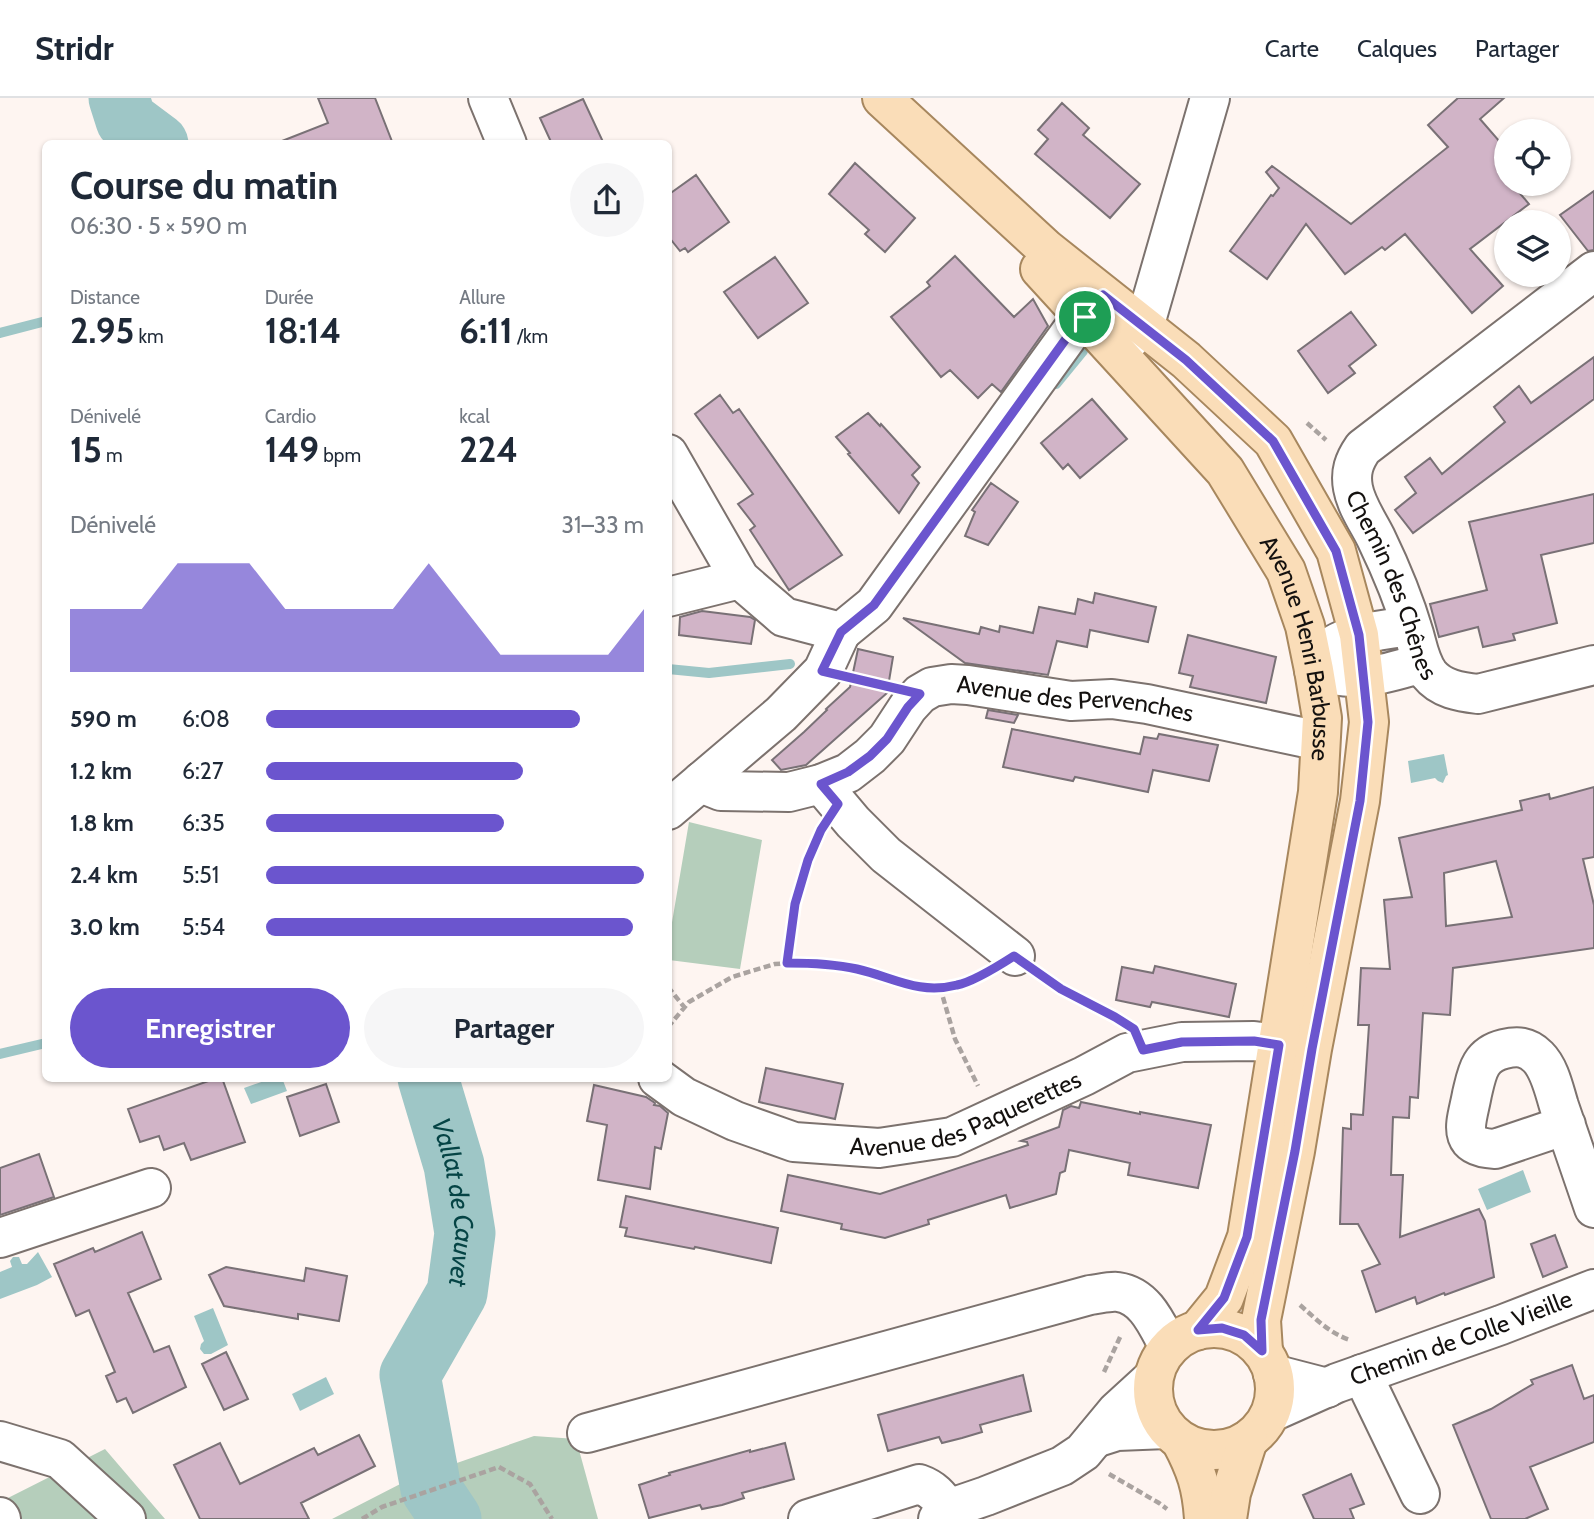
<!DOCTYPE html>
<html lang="fr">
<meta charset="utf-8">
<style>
:root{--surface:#fff;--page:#f6f6f7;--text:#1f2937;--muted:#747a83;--line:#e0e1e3;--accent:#6b55ce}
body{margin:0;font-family:Cabin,sans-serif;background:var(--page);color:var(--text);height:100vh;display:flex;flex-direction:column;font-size:26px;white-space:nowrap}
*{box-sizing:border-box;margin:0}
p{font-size:23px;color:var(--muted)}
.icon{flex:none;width:38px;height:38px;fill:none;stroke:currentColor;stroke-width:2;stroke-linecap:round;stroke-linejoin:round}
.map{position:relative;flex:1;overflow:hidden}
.drawer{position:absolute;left:42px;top:42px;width:630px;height:942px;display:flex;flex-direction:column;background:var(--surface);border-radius:10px;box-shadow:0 2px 5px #0004}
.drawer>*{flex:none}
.fabs{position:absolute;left:1494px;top:21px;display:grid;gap:14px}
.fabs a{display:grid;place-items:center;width:77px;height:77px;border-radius:50%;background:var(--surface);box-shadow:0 2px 5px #0004;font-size:35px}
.pin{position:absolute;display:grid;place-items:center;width:60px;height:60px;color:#fff;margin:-30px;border:4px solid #fff;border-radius:50%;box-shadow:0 2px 7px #0007}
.round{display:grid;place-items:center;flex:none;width:74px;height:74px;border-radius:37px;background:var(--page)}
.headline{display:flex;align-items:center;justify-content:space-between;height:119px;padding:0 28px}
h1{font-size:38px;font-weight:700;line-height:52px}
.figures{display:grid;grid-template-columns:repeat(3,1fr);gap:10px;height:119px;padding:7px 28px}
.figures div{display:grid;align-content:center}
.figures b{font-size:35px;font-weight:700}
.figures small{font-size:19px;font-weight:400}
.figures p{font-size:19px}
.chart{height:196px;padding:14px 28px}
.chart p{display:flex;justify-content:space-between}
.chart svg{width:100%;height:126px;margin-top:7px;fill:var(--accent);opacity:.7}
.button{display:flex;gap:14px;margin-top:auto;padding:14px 28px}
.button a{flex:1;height:80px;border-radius:42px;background:var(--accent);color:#fff;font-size:28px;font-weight:700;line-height:80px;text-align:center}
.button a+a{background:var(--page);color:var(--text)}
ul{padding:0 28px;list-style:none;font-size:23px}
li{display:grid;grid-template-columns:112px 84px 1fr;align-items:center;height:52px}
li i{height:18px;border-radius:9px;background:var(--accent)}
header{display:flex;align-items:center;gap:42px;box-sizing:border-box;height:98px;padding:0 35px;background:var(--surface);border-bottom:2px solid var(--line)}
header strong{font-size:33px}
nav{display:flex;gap:38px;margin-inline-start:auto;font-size:24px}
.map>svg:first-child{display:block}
</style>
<header>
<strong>Stridr</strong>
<nav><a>Carte</a><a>Calques</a><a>Partager</a></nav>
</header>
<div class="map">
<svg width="1594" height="1421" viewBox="0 0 1594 1421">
<rect width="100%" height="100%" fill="#fef5f1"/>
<!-- green -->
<path fill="#b5cebb" d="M689 724 762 742 740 871 669 862V842Z
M534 1338 576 1341 598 1421H332L408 1382Z
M105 1351 165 1421H0V1404Z"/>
<!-- water -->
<path fill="#9ec6c6" d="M1444 656 1448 677 1446 678 1443 685 1438 683 1435 680 1411 685 1408 663Z
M273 980H282L287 993 251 1006 244 990Z
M1523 1072 1531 1094 1487 1112 1478 1091Z
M38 1154 52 1179 37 1187 0 1201V1174L12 1169 10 1163 13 1159H19L22 1166H27Z
M213 1210 228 1247 211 1256H204L200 1251 201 1246 204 1243 194 1218Z
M326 1279 334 1296 300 1313 292 1296Z"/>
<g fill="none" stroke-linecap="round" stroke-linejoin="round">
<!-- stream -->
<path stroke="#9ec6c6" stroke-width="10" d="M0 235 46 223
M1056 286 1083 253
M668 571 709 575 790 566
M0 956 46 945"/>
<!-- river -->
<g stroke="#9ec6c6" stroke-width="61">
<path d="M119 0 126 22 158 46"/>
<path id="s1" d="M428 980 454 1067 465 1135 457 1195 410 1277 431 1391 451 1421"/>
</g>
</g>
<!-- building -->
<path fill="#d1b4c7" stroke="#797176" stroke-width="2" fill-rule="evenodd" d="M318 0H375L393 46H282V43L328 25Z
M1458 0H1504L1480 21 1507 52V86H1512L1529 106 1470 151 1503 188 1472 215 1405 136 1385 152 1382 149 1345 176 1306 126 1267 181 1230 153 1271 97 1273 98 1279 90 1266 74 1272 68 1351 126 1448 49 1428 27Z
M583 1 604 46H552L540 20Z
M1062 5 1089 30 1083 37 1140 86 1110 120 1035 56 1048 41 1038 32Z
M855 65 915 120 885 154 865 136 869 132 829 96Z
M696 77 729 124 688 154 685 150 680 153 668 138V97Z
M1594 93V152L1588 153 1560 117Z
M955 158 1014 219 1033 201 1048 228 1001 294 992 286 978 300 950 272 941 279 891 219 930 188 927 184Z
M775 159 808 205 758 240 724 194Z
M1351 214 1376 247 1349 268 1355 275 1328 295 1298 253Z
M1594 259V301L1413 435 1395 412 1416 395 1405 379 1430 360 1442 376 1505 324 1494 309 1519 288 1531 305Z
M720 297 733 315 739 311 842 457 789 492 750 432 755 428 738 406 753 396 695 316Z
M1092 301 1127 341 1080 380 1068 366 1063 371 1041 345Z
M868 315 880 328 881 326 920 369 912 377 919 385 899 415 848 356 850 355 836 339Z
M991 385 1018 404 988 447 965 438 975 414 972 412Z
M1594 396V445L1541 457 1557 525 1513 536 1515 542 1483 549 1478 529 1439 539 1430 506 1487 492 1469 424Z
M1095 495 1156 509 1148 544 1090 532 1087 549 1057 543 1048 577 965 565 903 520 979 536 981 529 999 534 1000 528 1033 535 1039 509 1075 516 1078 501 1093 505Z
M702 513 750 519 755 522 751 546 679 537 680 519Z
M1188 537 1276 559 1266 605 1190 589 1193 578 1179 575Z
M858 551 893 559 887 595 806 667 781 672 772 662 804 634 827 612 826 611 850 589Z
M988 612 1018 617 1014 625 986 620Z
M1012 631 1140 656 1144 639 1157 641 1159 636 1218 647 1209 683 1153 672 1148 694 1075 679 1073 683 1003 669Z
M1594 689V759L1583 761 1594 807V850L1453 870 1450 917 1423 915 1418 1000 1410 999 1409 1020 1393 1019 1391 1077H1403L1400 1139 1479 1111 1485 1123 1494 1179 1445 1197 1444 1195 1417 1206 1415 1199 1376 1214 1362 1173 1380 1166 1358 1126H1340L1343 1030 1351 1031V1016L1363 1017 1369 927H1358L1361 870 1390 871 1384 802 1412 799 1399 740 1522 712 1520 703 1549 696 1550 701ZM1496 763 1512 819 1446 828 1444 775Z
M1155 868 1236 886 1229 919 1152 904 1150 909 1116 902 1122 869 1153 875Z
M766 970 843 986 835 1021 759 1004Z
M217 980H222L245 1044 191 1062 184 1045 164 1052 159 1038 140 1044 128 1011Z
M326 986 339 1024 300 1038 287 999Z
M594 987 646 999 655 1005 654 1007 660 1008 668 1015 661 1051 655 1049 650 1091 598 1082 607 1027 587 1023Z
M1081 1004 1140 1016V1014L1211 1027 1198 1090 1128 1077 1130 1065 1069 1052 1065 1073 1060 1075 1056 1096 1010 1110 1006 1097 928 1122 929 1126 885 1140 841 1131 842 1126 781 1113 788 1077 880 1096 1028 1047 1027 1044 1021 1043 1059 1029 1063 1012 1071 1008 1079 1010Z
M39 1056 54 1099 0 1117V1070Z
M626 1098 778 1130 771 1165 695 1149 694 1151 625 1138 627 1130 620 1129Z
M142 1134 161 1181 128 1195 154 1254 169 1248 186 1289 133 1315 126 1300 117 1304 106 1278 115 1274 89 1212 76 1218 54 1166 93 1150 95 1154Z
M1555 1137 1567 1169 1543 1179 1531 1146Z
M226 1169 304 1183 306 1170 347 1178 339 1223 298 1216V1221L224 1208 209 1177Z
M226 1254 248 1301 224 1312 202 1266Z
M1572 1267 1584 1301 1594 1297V1344L1530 1369 1548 1411 1525 1421H1491L1453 1327 1491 1311 1533 1286 1531 1282Z
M1023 1277 1031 1313 980 1327 982 1334 962 1340 942 1345 939 1339 888 1353 878 1317Z
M359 1337 375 1368 301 1405 309 1421H200L174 1367 220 1345 240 1386 314 1350 318 1357Z
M785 1345 794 1381 742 1395 744 1400 722 1407 702 1411 700 1407 649 1420 639 1387 670 1377 669 1375 750 1352V1354Z
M1351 1376 1364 1406 1350 1411 1354 1421H1314L1303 1397Z"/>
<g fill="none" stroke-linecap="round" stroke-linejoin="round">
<defs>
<g id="minor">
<path d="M488 0 507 46"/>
<path id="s2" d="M1594 173 1363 350C1354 363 1350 374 1353 390 1356 407 1368 424 1376 440 1391 471 1404 502 1414 536 1418 550 1420 564 1429 576 1441 591 1460 594 1478 596L1594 567"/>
<path d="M1121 251 1142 228 1147 219 1210 0"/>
<path d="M668 356 740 481 784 519 841 534 874 507 1073 231 1103 197"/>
<path d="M668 499 740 481"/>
<path d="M1411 528C1389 531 1348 535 1331 549 1323 555 1319 563 1314 572 1355 586 1382 577 1422 565"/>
<path id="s3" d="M702 683 711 689 721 693 789 694 821 686 848 675 870 658 887 641 908 609 920 596 932 589 951 586 968 587 1071 603 1112 601 1147 606 1320 643"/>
<path d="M821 686 853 724 886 757 1015 858"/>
<path d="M668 712 781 616 823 573 841 534"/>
<path id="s4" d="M658 980 684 999 735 1023 794 1044 879 1050 952 1039 1084 978 1127 955 1182 944 1254 943 1311 951"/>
<path d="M1566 1027 1495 1051C1454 1049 1467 1024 1472 996 1477 975 1479 957 1504 951 1517 948 1527 948 1538 959 1550 971 1554 992 1559 1008 1571 1042 1582 1076 1594 1110"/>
<path d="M0 1140 151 1090"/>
<path d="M1273 1276 1327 1290"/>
<path d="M1362 1276 1420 1396"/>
<path id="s5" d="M1272 1314 1337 1285 1501 1227 1594 1191"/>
<path d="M587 1335 1090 1197C1099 1196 1110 1193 1118 1194 1146 1198 1157 1227 1169 1249"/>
<path d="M1095 1340 1117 1333 1167 1331"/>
<path d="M0 1343 60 1361 126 1421"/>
<path d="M0 1419 1 1421"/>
<path d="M808 1421 919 1386C933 1391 939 1398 948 1411"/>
<path d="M938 1421 948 1411 986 1398 1062 1368 1083 1354 1117 1313 1152 1281"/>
</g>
<g id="major">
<path d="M882 0 1046 151 1186 262 1273 343 1336 453 1359 537 1369 624 1360 703 1312 951 1295 1053 1261 1222 1263 1253"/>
<path id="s6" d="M1040 171 1225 373 1286 473 1305 528 1314 572 1322 620 1318 694 1247 1139 1224 1200 1198 1232"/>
<circle cx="1214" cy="1291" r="61"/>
<path d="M1181 1343C1196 1371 1202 1389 1204 1421"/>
<path d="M1227 1421 1231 1395 1248 1342"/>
</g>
</defs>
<!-- minor casing -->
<use href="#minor" stroke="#7c726e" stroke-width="42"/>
<!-- major casing -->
<use href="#major" stroke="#a7875e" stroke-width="42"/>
<!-- path -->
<path stroke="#aaa3a0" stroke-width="4.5" stroke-dasharray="7 3.5" stroke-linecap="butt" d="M1307 325 1326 342
M857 581 880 587
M787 865 795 806 808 762 818 740
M1041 877 1061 891 1116 919
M668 889 685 910
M940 889 955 941 978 988
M668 929 689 904 732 879 775 866 814 865 857 871 893 883 925 891 957 887 981 876
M1300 1207C1316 1221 1329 1235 1350 1242
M1104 1274 1121 1237
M1109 1376 1159 1405 1167 1411
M362 1421 382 1409 499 1369 530 1386 552 1421"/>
<!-- minor -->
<use href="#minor" stroke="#fff" stroke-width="38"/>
<!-- major -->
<use href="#major" stroke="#faddb8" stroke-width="38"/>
</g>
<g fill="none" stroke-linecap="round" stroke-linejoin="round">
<defs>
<path id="route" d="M1103 197 1186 262 1273 343 1336 453 1359 537 1368 624 1360 703 1312 951 1295 1053 1261 1222 1262 1253 1244 1237 1222 1230 1198 1232 1224 1200 1247 1139 1279 947 1254 943 1182 944 1143 952 1134 931 1115 919 1061 891 1014 858C1000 867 973 884 957 887 918 897 893 879 857 871 834 866 811 865 787 865L795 806 808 762 821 732 838 706 821 686 848 674 870 658 887 641 908 609 920 596 822 573 841 534 874 507 1073 231Z"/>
</defs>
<!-- route casing -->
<use href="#route" stroke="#fff" stroke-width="14"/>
<!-- route -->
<use href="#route" stroke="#6b55ce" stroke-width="9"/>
</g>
<g text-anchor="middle" stroke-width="7" stroke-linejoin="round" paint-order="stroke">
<!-- street labels -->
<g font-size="24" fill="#14110f" stroke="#fef5f1">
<text dy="8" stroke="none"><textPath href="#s2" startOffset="438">Chemin des Chênes</textPath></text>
<text dy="8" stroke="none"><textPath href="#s6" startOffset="469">Avenue Henri Barbusse</textPath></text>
<text dy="8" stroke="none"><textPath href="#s3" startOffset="418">Avenue des Pervenches</textPath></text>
<text dy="8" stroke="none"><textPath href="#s4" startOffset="329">Avenue des Paquerettes</textPath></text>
<text dy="8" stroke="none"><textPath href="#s5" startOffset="203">Chemin de Colle Vieille</textPath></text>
</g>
<!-- water labels -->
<g font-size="26" font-style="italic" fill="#054445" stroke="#fef5f1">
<text dy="9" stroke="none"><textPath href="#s1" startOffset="128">Vallat de Cauvet</textPath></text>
</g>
</g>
</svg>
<div class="fabs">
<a><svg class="icon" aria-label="locate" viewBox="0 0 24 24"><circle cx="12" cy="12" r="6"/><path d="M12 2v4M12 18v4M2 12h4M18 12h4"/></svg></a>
<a><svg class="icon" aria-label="layers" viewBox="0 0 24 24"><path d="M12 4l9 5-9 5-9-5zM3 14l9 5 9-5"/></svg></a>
</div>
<div class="pin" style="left:1085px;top:219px;background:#1e9e55"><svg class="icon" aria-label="arrive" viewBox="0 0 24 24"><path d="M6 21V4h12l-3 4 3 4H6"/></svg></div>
<section class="drawer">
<div class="headline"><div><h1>Course du matin</h1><p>06:30 · 5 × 590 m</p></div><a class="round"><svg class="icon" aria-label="share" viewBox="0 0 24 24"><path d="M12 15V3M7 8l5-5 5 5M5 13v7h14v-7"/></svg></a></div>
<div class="figures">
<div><p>Distance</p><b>2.95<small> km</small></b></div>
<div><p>Durée</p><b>18:14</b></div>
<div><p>Allure</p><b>6:11<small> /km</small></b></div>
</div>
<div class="figures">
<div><p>Dénivelé</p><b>15<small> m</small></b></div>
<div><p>Cardio</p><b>149<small> bpm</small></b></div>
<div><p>kcal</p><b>224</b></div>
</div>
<div class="chart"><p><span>Dénivelé</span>31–33 m</p>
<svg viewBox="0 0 160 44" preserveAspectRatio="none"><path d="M0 44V22L10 22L20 22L30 6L40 6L50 6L60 22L70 22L80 22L90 22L100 6L110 22L120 38L130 38L140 38L150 38L160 22V44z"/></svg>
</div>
<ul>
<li><b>590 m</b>6:08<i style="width:83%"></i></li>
<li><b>1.2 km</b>6:27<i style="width:68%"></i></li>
<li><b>1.8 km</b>6:35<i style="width:63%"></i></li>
<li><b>2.4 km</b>5:51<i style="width:100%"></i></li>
<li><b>3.0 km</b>5:54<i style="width:97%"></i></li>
</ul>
<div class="button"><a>Enregistrer</a><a>Partager</a></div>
</section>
</div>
